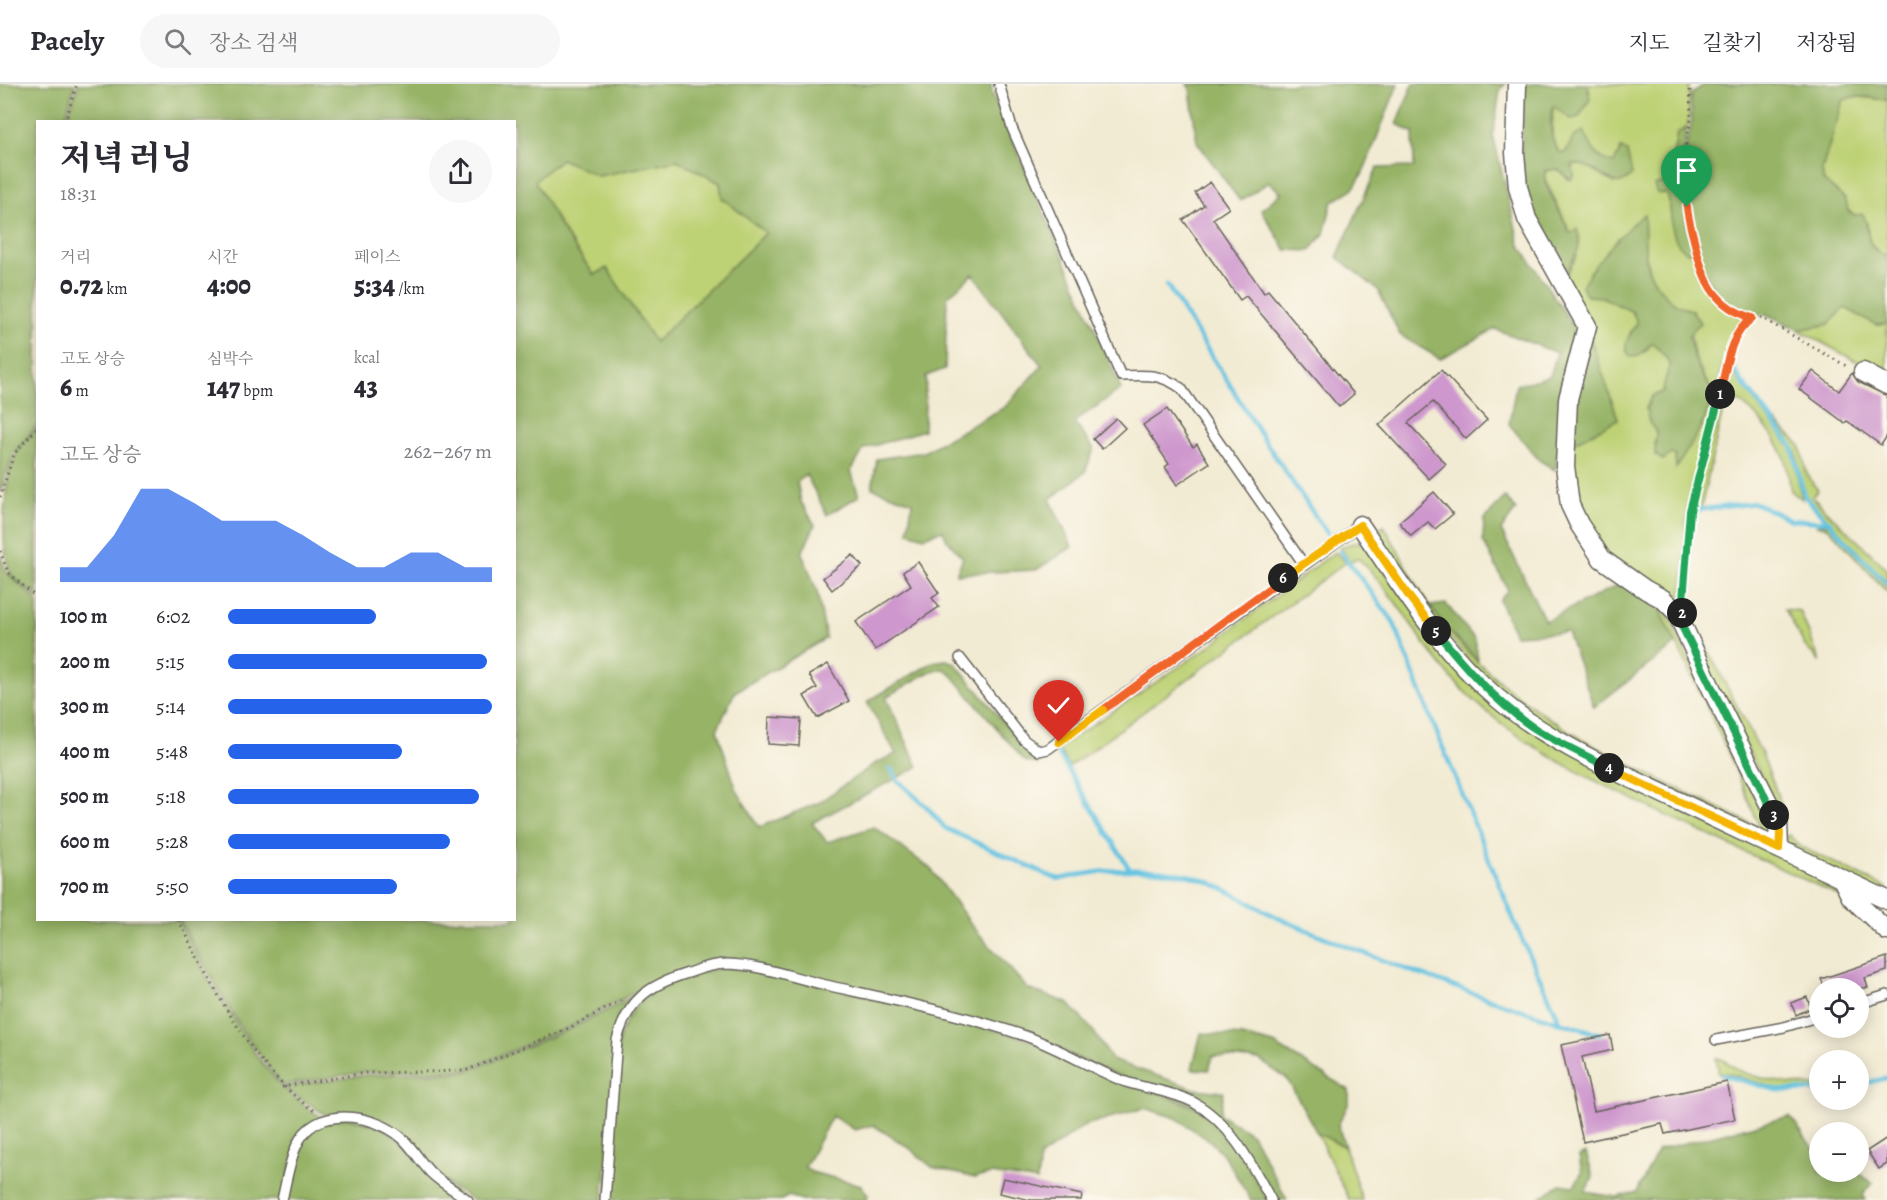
<!DOCTYPE html>
<html lang="ko">
<meta charset="utf-8">
<style>
:root{--surface:#fff;--page:#f7f7f7;--text:#2b2b33;--muted:#7c7c81;--line:#e1e1e2;--accent:#2563eb}
body{margin:0;font-family:Alegreya,"Noto Serif KR",serif;background:var(--page);color:var(--text);height:100vh;display:flex;flex-direction:column;font-size:22px;white-space:nowrap}
*{box-sizing:border-box;margin:0}
p{font-size:20px;color:var(--muted)}
.icon{flex:none;width:33px;height:33px;fill:none;stroke:currentColor;stroke-width:2;stroke-linecap:round;stroke-linejoin:round}
.map{position:relative;flex:1;overflow:hidden}
.drawer{position:absolute;left:36px;top:36px;width:480px;height:801px;display:flex;flex-direction:column;background:var(--surface);border-radius:0px;box-shadow:0 3px 15px #0003}
.drawer>*{flex:none}
.tools{position:absolute;left:1809px;top:894px;display:grid;gap:12px}
.tools a{display:grid;place-items:center;width:60px;height:60px;border-radius:50%;background:var(--surface);box-shadow:0 3px 15px #0003;font-size:30px}
.pin{position:absolute;display:grid;place-items:center;width:51px;height:51px;color:#fff;margin:-62px -26px;border-radius:50% 50% 50% 0;rotate:-45deg;box-shadow:0 0 6px #0007}
.pin .icon{rotate:45deg}
.km{position:absolute;width:30px;height:30px;margin:-15px;border-radius:50%;background:#222;color:#fff;font-size:16px;line-height:30px;text-align:center}
.round{display:grid;place-items:center;flex:none;width:63px;height:63px;border-radius:32px;background:var(--page)}
.headline{display:flex;align-items:center;justify-content:space-between;height:102px;padding:0 24px}
h1{font-size:33px;font-weight:800;line-height:45px}
.figures{display:grid;grid-template-columns:repeat(3,1fr);gap:9px;height:102px;padding:6px 24px}
.figures div{display:grid;align-content:center}
.figures b{font-size:26px;font-weight:800}
.figures small{font-size:16px;font-weight:400}
.figures p{font-size:16px}
.chart{height:168px;padding:12px 24px}
.chart p{display:flex;justify-content:space-between}
.chart svg{width:100%;height:108px;margin-top:6px;fill:var(--accent);opacity:.7}
ul{padding:0 24px;list-style:none;font-size:20px}
li{display:grid;grid-template-columns:96px 72px 1fr;align-items:center;height:45px}
li i{height:15px;border-radius:8px;background:var(--accent)}
header{display:flex;align-items:center;gap:36px;box-sizing:border-box;height:84px;padding:0 30px;background:var(--surface);border-bottom:2px solid var(--line)}
header strong{font-size:28px}
nav{display:flex;gap:33px;margin-inline-start:auto;font-size:21px}
.search{width:420px;height:54px;background:var(--page);display:flex;align-items:center;gap:15px;box-sizing:border-box;padding:0 21px;border-radius:33px;color:var(--muted);font-size:22px}
.map>svg:first-child{display:block}
</style>
<header>
<strong>Pacely</strong>
<div class="search"><svg class="icon" aria-label="search" viewBox="0 0 24 24"><circle cx="10" cy="10" r="6"/><path d="M15 15l6 6"/></svg>장소 검색</div>
<nav><a>지도</a><a>길찾기</a><a>저장됨</a></nav>
</header>
<div class="map">
<svg width="1887" height="1116" viewBox="0 0 1887 1116">
<rect width="100%" height="100%" fill="#fbf7ec"/>
<filter id="ink" filterUnits="userSpaceOnUse"><feTurbulence type="fractalNoise" baseFrequency=".0167" numOctaves="2"/><feDisplacementMap in="SourceGraphic" scale="12" xChannelSelector="R" yChannelSelector="G"/><feConvolveMatrix kernelMatrix="1 2 1 2 8 2 1 2 1" color-interpolation-filters="sRGB"/></filter>
<filter id="wash" filterUnits="userSpaceOnUse"><feTurbulence type="fractalNoise" baseFrequency=".008" numOctaves="4" result="noise"/><feDisplacementMap in="SourceGraphic" scale="24" xChannelSelector="R" yChannelSelector="G"/><feGaussianBlur stdDeviation="1.35" result="paint"/><feColorMatrix in="noise" values="0 0 0 0 0 0 0 0 0 0 0 0 0 0 0 0 0 1.4 0 .05"/><feComposite in="paint" operator="in"/></filter>
<g filter="url(#wash)">
<rect width="100%" height="100%" fill="#f2ebd3"/>
<!-- green -->
<path fill="#bdd175" stroke="#6c7648" stroke-width="1.5" fill-rule="evenodd" d="M1587 0H1689V35L1687 44 1677 49 1669 97 1655 101 1657 109 1667 110 1673 127 1671 140 1686 168 1695 171C1699 199 1722 225 1748 234L1737 245 1726 268 1687 425 1681 520 1621 487 1582 440 1569 361 1618 335 1566 191 1577 172 1567 141 1544 93 1545 87 1557 85 1568 95 1574 92 1572 79 1587 82 1614 99 1621 65 1614 79 1605 77 1574 53 1565 69H1560L1552 55 1553 21 1561 26 1590 7ZM1644 131C1645 146 1644 163 1647 178 1651 199 1671 223 1692 227 1688 257 1693 277 1710 303L1703 337 1676 383 1675 371 1654 360 1657 348 1649 338 1646 324 1652 312 1663 308C1666 278 1680 286 1652 259L1645 268 1630 249 1637 239C1634 222 1615 220 1602 213L1595 182Z
M1850 12 1887 16V172C1870 165 1867 155 1867 138L1848 127 1823 96 1822 85 1839 25 1843 17Z
M561 74 598 92 677 76 720 99 723 114 766 149 655 259 607 185 594 191 563 147 534 97Z
M1844 223 1877 241 1887 240V294L1799 246 1829 240Z
M1730 278 1734 290 1792 365 1802 415 1791 407C1789 396 1788 384 1784 373 1775 351 1750 319 1726 311L1701 424H1693Z
M1775 337 1800 361 1807 390 1818 406 1812 413 1887 485V498L1805 411C1799 397 1800 383 1796 369 1792 357 1782 347 1775 337Z
M1830 440 1887 502V508L1829 444 1816 441Z
M1384 442C1404 476 1421 513 1446 544 1527 642 1649 689 1760 744L1729 670 1657 519 1666 526 1770 745 1771 754 1580 662 1494 606 1416 515 1377 446Z
M1357 458 1363 459 1479 607 1839 802 1851 817C1792 790 1733 763 1674 735 1602 701 1528 668 1469 612 1426 572 1401 516 1359 475L1349 477 1340 463Z
M1335 468 1346 478 1069 683 1058 664 1204 566Z
M1686 524 1762 670 1784 728V736L1682 538Z
M1785 525 1800 527 1820 578 1805 562Z
M1789 751 1801 763 1887 804V812L1795 768 1784 753Z
M1716 974C1727 975 1730 982 1740 987 1767 997 1790 1002 1819 1002V1006L1778 1005 1731 990 1719 989Z
M1317 1049 1345 1063 1362 1116H1349Z"/>
<!-- forest -->
<path fill="#96b366" stroke="#596841" stroke-width="1.5" fill-rule="evenodd" d="M0 0H75L64 37 38 38 37 341 13 370 0 409Z
M78 0H991L992 9 1121 305 1074 338 1094 365 1085 388 1050 415 1072 463 1036 486 956 490 963 474 947 456 943 446 924 453 908 448 912 418 872 404 877 375 924 368 1005 323 1042 282 973 190 947 213 945 285 926 292 924 346 864 365 851 387 859 412 827 431 806 391 797 398 801 418 815 441 802 469 817 507 826 554 735 608 717 646 737 707 759 743 818 719 876 679 896 670 867 618 933 578 946 576 955 579 1030 670 1041 676 1038 680 1027 678 1022 674 950 589 944 585 931 587 886 613 918 683 812 739 827 758 874 743 931 785 974 844 1028 905 1068 919 1094 948 1112 976 1195 1005 1224 1008 1220 1030 1252 1050 1287 1116H1274L1214 1031 1124 995 1029 951 727 878 630 911 569 943 464 986 365 988 282 1001C242 949 210 894 180 836H514V38H66ZM561 75 598 92 677 76 720 99 722 114 766 149 655 258 607 184 594 191 563 147 535 97Z
M1187 0H1398L1363 89 1353 105 1332 118 1324 150 1310 167 1286 166 1261 126 1281 109 1269 98 1240 117 1197 58 1190 5Z
M1413 0H1505L1500 6 1493 52 1520 161 1573 242 1575 253 1555 386 1539 376 1509 340 1516 301 1550 292 1557 269 1495 245 1440 275 1400 251 1378 206 1337 173 1377 84 1414 83 1413 49 1397 40Z
M1525 0H1587L1590 15 1579 33 1571 35 1553 22C1550 36 1549 58 1560 69H1565L1574 53 1584 47C1592 63 1595 75 1614 79L1621 65 1627 67 1632 91C1618 109 1602 89 1588 83 1583 81 1577 80 1572 80L1574 92 1571 96 1557 85 1545 87V99L1570 149 1577 145C1585 164 1572 173 1566 191L1518 113Z
M1705 0H1887V16C1871 15 1857 8 1843 17L1822 85 1823 96 1846 116 1848 127 1855 131 1863 130C1873 150 1861 162 1887 172V240L1877 241 1845 224 1829 240 1799 246 1766 230 1753 232 1738 228 1718 212 1699 180 1689 135 1685 69 1692 36 1691 10Z
M1687 44 1683 69 1686 135 1695 171C1665 162 1675 134 1667 110L1657 109 1654 101 1669 97 1677 49Z
M1644 130C1645 145 1644 163 1646 177 1651 198 1671 223 1692 226L1700 239 1689 251C1690 263 1695 277 1700 287 1702 293 1708 298 1710 303 1717 327 1687 365 1676 384L1675 371 1671 369 1663 376 1655 371 1656 348 1649 338 1646 324 1652 312 1663 308C1666 279 1680 285 1652 259L1639 272 1631 273C1619 262 1631 250 1637 239L1633 228 1602 213 1587 212 1582 202C1592 181 1626 144 1644 130Z
M1586 241 1618 335 1569 361Z
M37 344V513C29 505 17 498 10 489 0 462 2 401 15 373 19 363 30 353 37 344Z
M1505 413 1516 426 1501 446 1545 537 1622 499 1657 519 1676 560 1594 623 1567 548 1515 551 1499 516 1508 506 1483 457 1484 436Z
M0 470 7 489 37 516 38 836H178L209 896 257 972 281 1003 322 1034 308 1043 281 1116H0Z
M1446 520 1475 555 1478 576 1446 544 1430 522Z
M727 883 752 885 884 916 1027 955 1192 1020C1231 1048 1244 1076 1268 1116H1251L1223 1070 1211 1058 1176 1034 1144 1024 1085 1041 1040 1073 1037 1097 992 1090 975 1094 932 1083 908 1063 873 1041 855 1046 832 1032 805 1083 811 1088 861 1101 868 1111 866 1116H802L789 1112 781 1116H607L619 956C633 903 678 893 727 883Z
M641 909 620 935 603 1116H472L432 1088 387 1041 327 1032 284 1003 366 991 465 988 570 945Z
M1201 949 1242 952 1274 960 1349 1006V1019L1338 1041 1345 1063 1317 1049 1287 995 1259 976 1213 972 1209 986 1192 985Z
M1790 1032 1812 1063 1819 1066 1820 1088H1857L1873 1099 1863 1111 1866 1116H1537L1560 1100 1574 1102 1582 1089 1579 1072 1586 1069 1593 1093 1585 1108 1617 1113 1637 1108 1658 1066Z
M349 1035 385 1044 464 1116H283C290 1089 293 1045 326 1036 332 1034 342 1035 349 1035Z"/>
<g fill="none" stroke-linecap="round" stroke-linejoin="round">
<!-- stream -->
<path stroke="#64c3e2" stroke-width="4.5" d="M1167 201 1265 357 1330 454
M1731 279 1742 298 1792 362 1804 412 1887 500
M1697 426 1755 419 1791 436 1830 438
M1340 467 1393 537 1432 637 1520 851 1558 933 1557 938
M1056 666 1130 786
M891 685 898 697 927 723 945 744 1052 793 1060 795C1102 785 1145 782 1187 791 1221 798 1257 826 1290 839 1391 881 1494 920 1600 950
M1722 991 1777 1006 1820 1007
M1858 1001 1887 994"/>
</g>
<g id="blocks">
<!-- building -->
<path fill="#ce97cd" d="M1210 98 1229 124 1213 135 1264 209 1268 206 1354 310 1339 323 1246 212 1240 216 1183 136 1204 121 1195 109Z
M1441 286 1487 336 1466 355 1433 318 1408 339 1446 380 1429 395 1379 341Z
M1813 287 1839 307 1852 289 1858 298 1887 312V352L1881 361 1847 337 1845 339 1799 305Z
M1167 325 1193 363 1197 360 1209 379 1177 401 1165 383 1169 380 1143 341Z
M1116 334 1125 344 1102 365 1093 355Z
M1434 408 1453 430 1435 445 1428 438 1411 452 1399 438Z
M853 471 862 482 832 506 823 494Z
M918 478 939 509 932 514 939 523 875 566 856 538 911 501 903 488Z
M828 580 849 617 817 634 804 612 817 604 809 591Z
M769 633 801 635 799 662 768 660Z
M1887 873V887L1865 894 1868 904H1825L1821 895Z
M1807 913 1811 924 1796 931 1791 919Z
M1610 951 1613 966 1582 973 1594 1027 1727 998 1735 1035 1665 1050 1662 1040 1583 1058 1561 961Z
M1887 1054V1080L1879 1085 1867 1067Z
M1003 1094 1082 1111 1081 1116H1031L999 1109Z"/>
</g>
</g>
<g filter="url(#ink)">
<use href="#blocks" fill-opacity="0" stroke="#67645c" stroke-width="1.5"/>
<g fill="none" stroke-linecap="round" stroke-linejoin="round">
<defs>
<path id="service" d="M999 0 1012 44 1121 292C1147 291 1159 289 1181 304L1303 479
M960 574 1024 656 1039 667 1048 665 1360 441
M1858 920 1887 911
M1716 956 1784 943 1820 932
M282 1116C286 1099 289 1079 296 1063 313 1020 373 1029 402 1054 413 1064 420 1078 431 1089 441 1099 456 1107 468 1116
M605 1116 617 956C628 915 649 901 688 889 701 884 714 880 728 880 760 881 794 894 826 901 893 916 963 930 1028 953 1061 965 1091 984 1123 997 1146 1005 1171 1007 1193 1018 1231 1039 1251 1079 1271 1116"/>
<path id="minor" d="M1517 0 1515 69 1518 103 1527 135 1587 242 1568 315 1565 382 1570 421 1579 440 1602 475 1646 506 1663 515 1677 529 1713 608 1778 738 1779 765
M1863 288 1887 301
M1360 441C1401 501 1441 567 1497 614 1550 659 1616 687 1678 717 1748 750 1817 783 1887 816
M1842 795 1851 813 1887 847"/>
</defs>
<!-- service casing -->
<use href="#service" stroke="#67645c" stroke-width="12"/>
<!-- minor casing -->
<use href="#minor" stroke="#67645c" stroke-width="21"/>
<!-- path -->
<path stroke="#67645c" stroke-width="3" stroke-dasharray="1.5 4.5" stroke-linecap="butt" d="M1690 0 1691 36 1684 69 1688 135 1698 180 1717 213 1737 229 1752 234
M65 38 77 0
M0 413 14 370 38 343
M0 467 8 488 38 515
M1684 513 1690 427 1728 270C1735 255 1741 235 1760 233L1848 283
M179 836C211 900 255 989 316 1028
M282 1003 365 989 465 987 569 944 622 916"/>
<!-- service -->
<use href="#service" stroke="#fff" stroke-width="9"/>
<!-- minor -->
<use href="#minor" stroke="#fff" stroke-width="18"/>
</g>
</g>
<g fill="none" stroke-linecap="round" stroke-linejoin="round" filter="url(#ink)">
<defs>
<path id="split-1" d="M1687 123C1688 136 1692 147 1695 160 1703 196 1714 222 1752 234 1728 252 1727 282 1720 310"/>
<path id="split-2" d="M1682 529 1690 427 1720 310"/>
<path id="split-3" d="M1682 529 1680 538 1774 731"/>
<path id="split-4" d="M1609 684 1779 765 1780 749 1774 731"/>
<path id="split-5" d="M1436 547C1464 582 1494 616 1531 642 1555 658 1584 670 1609 684"/>
<path id="split-6" d="M1283 494 1360 441 1410 514 1436 547"/>
<path id="split-7" d="M1103 626 1283 494"/>
<path id="split-8" d="M1059 658 1103 626"/>
</defs>
<!-- split-1 casing -->
<use href="#split-1" stroke="#fff" stroke-width="12"/>
<!-- split-2 casing -->
<use href="#split-2" stroke="#fff" stroke-width="12"/>
<!-- split-3 casing -->
<use href="#split-3" stroke="#fff" stroke-width="12"/>
<!-- split-4 casing -->
<use href="#split-4" stroke="#fff" stroke-width="12"/>
<!-- split-5 casing -->
<use href="#split-5" stroke="#fff" stroke-width="12"/>
<!-- split-6 casing -->
<use href="#split-6" stroke="#fff" stroke-width="12"/>
<!-- split-7 casing -->
<use href="#split-7" stroke="#fff" stroke-width="12"/>
<!-- split-8 casing -->
<use href="#split-8" stroke="#fff" stroke-width="12"/>
<!-- split-1 -->
<use href="#split-1" stroke="#f0652b" stroke-width="8"/>
<!-- split-2 -->
<use href="#split-2" stroke="#22a559" stroke-width="8"/>
<!-- split-3 -->
<use href="#split-3" stroke="#22a559" stroke-width="8"/>
<!-- split-4 -->
<use href="#split-4" stroke="#f5b400" stroke-width="8"/>
<!-- split-5 -->
<use href="#split-5" stroke="#22a559" stroke-width="8"/>
<!-- split-6 -->
<use href="#split-6" stroke="#f5b400" stroke-width="8"/>
<!-- split-7 -->
<use href="#split-7" stroke="#f0652b" stroke-width="8"/>
<!-- split-8 -->
<use href="#split-8" stroke="#f5b400" stroke-width="8"/>
</g>
</svg>
<div class="tools">
<a><svg class="icon" aria-label="locate" viewBox="0 0 24 24"><circle cx="12" cy="12" r="6"/><path d="M12 2v4M12 18v4M2 12h4M18 12h4"/></svg></a>
<a>+</a>
<a>−</a>
</div>
<div class="pin" style="left:1687px;top:123px;background:#1e9e55"><svg class="icon" aria-label="arrive" viewBox="0 0 24 24"><path d="M6 21V4h12l-3 4 3 4H6"/></svg></div>
<div class="pin" style="left:1059px;top:658px;background:#d93025"><svg class="icon" aria-label="check" viewBox="0 0 24 24"><path d="M5 12l5 5 9-10"/></svg></div>
<b class="km" style="left:1720px;top:310px">1</b>
<b class="km" style="left:1682px;top:529px">2</b>
<b class="km" style="left:1774px;top:731px">3</b>
<b class="km" style="left:1609px;top:684px">4</b>
<b class="km" style="left:1436px;top:547px">5</b>
<b class="km" style="left:1283px;top:494px">6</b>
<section class="drawer">
<div class="headline"><div><h1>저녁 러닝</h1><p>18:31</p></div><a class="round"><svg class="icon" aria-label="share" viewBox="0 0 24 24"><path d="M12 15V3M7 8l5-5 5 5M5 13v7h14v-7"/></svg></a></div>
<div class="figures">
<div><p>거리</p><b>0.72<small> km</small></b></div>
<div><p>시간</p><b>4:00</b></div>
<div><p>페이스</p><b>5:34<small> /km</small></b></div>
</div>
<div class="figures">
<div><p>고도 상승</p><b>6<small> m</small></b></div>
<div><p>심박수</p><b>147<small> bpm</small></b></div>
<div><p>kcal</p><b>43</b></div>
</div>
<div class="chart"><p><span>고도 상승</span>262–267 m</p>
<svg viewBox="0 0 160 44" preserveAspectRatio="none"><path d="M0 44V38L10 38L20 25L30 6L40 6L50 12L60 19L70 19L80 19L90 25L100 32L110 38L120 38L130 32L140 32L150 38L160 38V44z"/></svg>
</div>
<ul>
<li><b>100 m</b>6:02<i style="width:56%"></i></li>
<li><b>200 m</b>5:15<i style="width:98%"></i></li>
<li><b>300 m</b>5:14<i style="width:100%"></i></li>
<li><b>400 m</b>5:48<i style="width:66%"></i></li>
<li><b>500 m</b>5:18<i style="width:95%"></i></li>
<li><b>600 m</b>5:28<i style="width:84%"></i></li>
<li><b>700 m</b>5:50<i style="width:64%"></i></li>
</ul>
</section>
</div>
